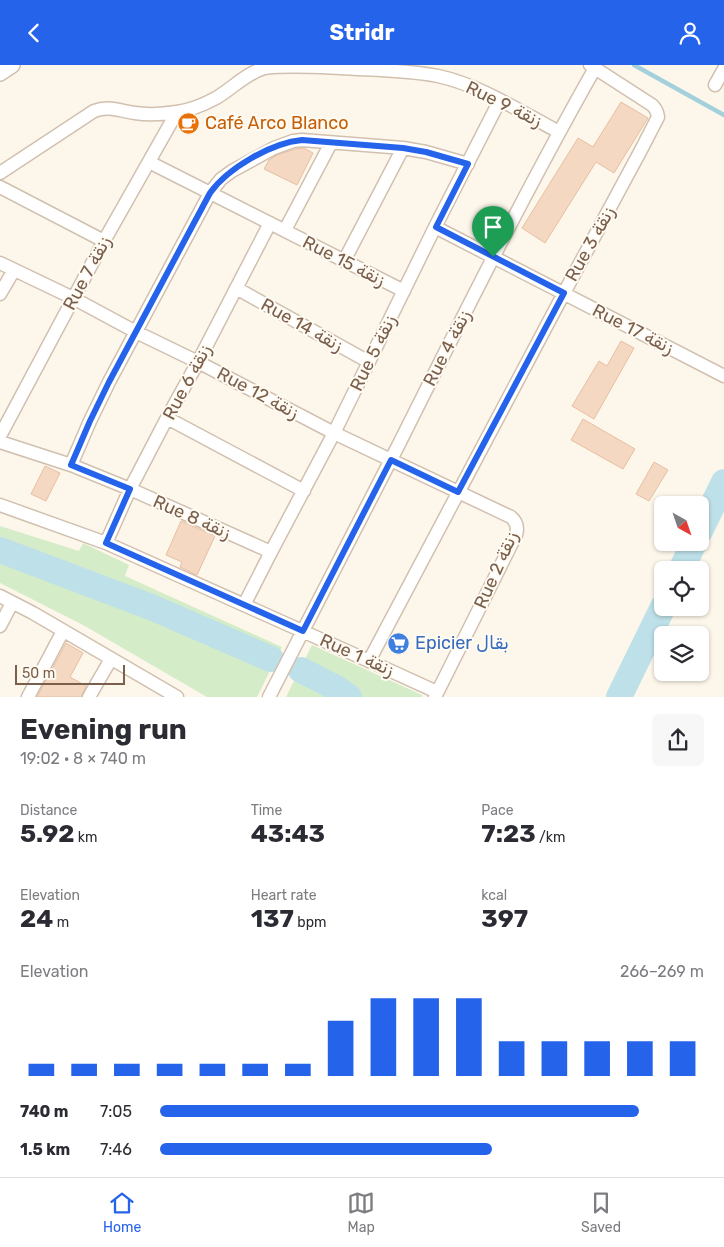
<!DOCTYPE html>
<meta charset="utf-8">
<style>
:root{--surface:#fff;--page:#f7f7f7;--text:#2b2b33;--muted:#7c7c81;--line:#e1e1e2;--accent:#2563eb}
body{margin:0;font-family:Rubik,Cairo,sans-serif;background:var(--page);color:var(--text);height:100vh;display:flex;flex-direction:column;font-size:19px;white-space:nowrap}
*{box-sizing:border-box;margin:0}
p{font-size:16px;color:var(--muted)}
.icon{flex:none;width:28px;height:28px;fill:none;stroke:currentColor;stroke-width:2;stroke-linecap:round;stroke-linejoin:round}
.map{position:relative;height:632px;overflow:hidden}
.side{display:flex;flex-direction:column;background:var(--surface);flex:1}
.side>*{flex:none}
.needle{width:32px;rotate:140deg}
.controls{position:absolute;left:654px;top:431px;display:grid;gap:10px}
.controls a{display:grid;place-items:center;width:55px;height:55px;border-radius:8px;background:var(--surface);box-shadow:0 1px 4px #0004;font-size:25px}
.scale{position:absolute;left:15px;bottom:12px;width:110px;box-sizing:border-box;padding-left:5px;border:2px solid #7a5f4c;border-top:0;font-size:14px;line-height:18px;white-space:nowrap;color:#7a5f4c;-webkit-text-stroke:4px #fffbf2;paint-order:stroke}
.pin{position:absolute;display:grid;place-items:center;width:42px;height:42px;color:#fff;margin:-51px -21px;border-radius:50% 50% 50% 0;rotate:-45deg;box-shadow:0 0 5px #0007}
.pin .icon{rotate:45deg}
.round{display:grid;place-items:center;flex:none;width:52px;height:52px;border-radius:8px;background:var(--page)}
.headline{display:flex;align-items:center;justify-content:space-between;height:85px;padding:0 20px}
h1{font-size:28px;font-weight:700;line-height:38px}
.stats{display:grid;grid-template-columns:repeat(3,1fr);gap:8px;height:85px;padding:5px 20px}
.stats div{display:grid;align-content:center}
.stats b{font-size:25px;font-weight:700}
.stats small{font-size:14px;font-weight:400}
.stats p{font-size:14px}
.chart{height:140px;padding:10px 20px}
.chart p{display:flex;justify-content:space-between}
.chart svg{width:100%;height:90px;margin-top:5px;stroke:var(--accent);stroke-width:6}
ul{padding:0 20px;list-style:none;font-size:16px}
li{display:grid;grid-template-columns:80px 60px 1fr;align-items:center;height:38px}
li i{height:12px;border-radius:6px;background:var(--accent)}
header{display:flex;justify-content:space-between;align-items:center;height:65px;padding:0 20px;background:var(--accent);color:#fff;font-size:22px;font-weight:700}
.menu{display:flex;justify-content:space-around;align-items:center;height:70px;border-top:1px solid var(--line);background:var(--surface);font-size:14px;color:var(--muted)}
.menu a{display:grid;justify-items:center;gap:2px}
.menu .on{color:var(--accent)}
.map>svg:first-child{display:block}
</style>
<header><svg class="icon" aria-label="back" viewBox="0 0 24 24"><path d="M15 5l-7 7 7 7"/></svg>Stridr<svg class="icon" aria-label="person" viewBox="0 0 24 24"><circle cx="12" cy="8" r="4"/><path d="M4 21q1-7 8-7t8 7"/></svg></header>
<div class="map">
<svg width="724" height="632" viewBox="0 0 724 632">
<rect width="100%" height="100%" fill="#fdf7eb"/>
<!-- green -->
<path fill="#d5ecc8" d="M0 461 79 486 83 478 129 500 125 511 282 582 257 632H207L83 560 0 518Z
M312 580 422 630V632H286Z"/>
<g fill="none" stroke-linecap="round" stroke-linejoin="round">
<!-- stream -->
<path stroke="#a4d0db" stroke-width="4.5" d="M634 0 724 50"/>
<!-- river -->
<path stroke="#bee0e8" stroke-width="26" d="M700 466 724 417
M0 485 151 542 271 594
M681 505 694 478
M301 605 338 624 349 632
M619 632 663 542"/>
</g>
<!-- building -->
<path fill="#f4d8c2" stroke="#e7bfa1" d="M621 37 648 53 614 108 596 97 545 178 522 163 578 73 593 82Z
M304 83 313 88 297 120 264 104 269 95 277 90 295 84Z
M621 276 634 283 594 354 572 341 599 296 607 301Z
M583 354 635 384 623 404 571 375Z
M654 397 668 405 649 436 636 429Z
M45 401 60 408 46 436 31 429Z
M181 456 215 471 197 510 180 502 182 497 166 490Z
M66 578 83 588 70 612 86 621 81 632H37Z"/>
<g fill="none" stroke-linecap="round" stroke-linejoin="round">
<defs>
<path id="minor" d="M715 20 724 4
M149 97 404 226
M0 108 94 46C109 40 120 46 135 48 148 50 164 49 177 47 190 45 205 39 216 33 233 23 245 9 264 3 287 0 317 2 340 3 372 5 408 5 438 11 480 20 521 47 559 67
M0 122 104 176
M435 162 724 311
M285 165 331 78
M344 196 403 83
M0 198 73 233 136 267 198 297 334 368 511 452C517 457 518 463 516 470L435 632
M236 223 369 297
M0 229 14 205
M167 353 304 426
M0 371 104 176 177 47
M0 377 71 400 130 424 271 487
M71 400 90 356 109 317 210 128 221 114 232 106 274 83 293 76 302 75 403 83 426 87 468 99
M0 440 106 478 369 596 437 627
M106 478 130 424 167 353 198 297 270 158
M0 531 33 548 177 632
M244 540 271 487 334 368 435 162 500 35
M0 561 12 538
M369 596 564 228 641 85 658 52C657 46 656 44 652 40L590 0
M28 632 63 566
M89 632 111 594
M269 632C313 547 357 462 400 377 463 251 526 125 595 3"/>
<path id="tertiary" d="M0 8 12 0"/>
</defs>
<!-- minor casing -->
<use href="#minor" stroke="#d1c0af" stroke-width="15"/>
<!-- tertiary casing -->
<use href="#tertiary" stroke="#d1c0af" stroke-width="18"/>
<!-- minor -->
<use href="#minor" stroke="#fff" stroke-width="12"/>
<!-- tertiary -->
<use href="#tertiary" stroke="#fff" stroke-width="15"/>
</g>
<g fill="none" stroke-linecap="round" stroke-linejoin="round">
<defs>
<path id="route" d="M302 75 403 83 426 87 468 99 436 162 564 228 458 427 391 395 303 566 106 478 130 424 71 400 90 356 109 317 210 128C228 103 271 78 302 75Z"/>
</defs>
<!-- route casing -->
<use href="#route" stroke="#fff" stroke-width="10"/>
<!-- route -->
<use href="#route" stroke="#2563eb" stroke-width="6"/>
</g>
<!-- icons -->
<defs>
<symbol id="cafe-disc" viewBox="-11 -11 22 22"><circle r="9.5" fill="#e8710a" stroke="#fffbf2"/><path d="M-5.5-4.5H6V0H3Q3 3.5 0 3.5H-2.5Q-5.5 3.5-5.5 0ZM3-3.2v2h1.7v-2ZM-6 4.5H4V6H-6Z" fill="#fff"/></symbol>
<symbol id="supermarket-disc" viewBox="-11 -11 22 22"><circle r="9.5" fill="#3f7fe0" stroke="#fffbf2"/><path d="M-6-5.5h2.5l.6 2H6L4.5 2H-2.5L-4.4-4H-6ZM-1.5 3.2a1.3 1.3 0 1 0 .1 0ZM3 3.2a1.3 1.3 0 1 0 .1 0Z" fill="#fff"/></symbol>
</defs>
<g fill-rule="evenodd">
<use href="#cafe-disc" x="176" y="46" width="25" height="25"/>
<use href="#supermarket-disc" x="386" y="566" width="25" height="25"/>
</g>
<g text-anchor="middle" stroke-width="4" stroke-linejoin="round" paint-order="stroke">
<!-- street labels -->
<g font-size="18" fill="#7a5f4c" stroke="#fffbf2">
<text transform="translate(504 39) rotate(26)" y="6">Rue 9 زنقة</text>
<text transform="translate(590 179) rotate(-61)" y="6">Rue 3 زنقة</text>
<text transform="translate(344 196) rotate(27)" y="6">Rue 15 زنقة</text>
<text transform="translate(87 208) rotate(-62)" y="6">Rue 7 زنقة</text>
<text transform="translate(302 260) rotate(29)" y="6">Rue 14 زنقة</text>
<text transform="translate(633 264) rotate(27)" y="6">Rue 17 زنقة</text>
<text transform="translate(447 283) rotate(-63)" y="6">Rue 4 زنقة</text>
<text transform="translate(373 288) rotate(-64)" y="6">Rue 5 زنقة</text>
<text transform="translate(187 317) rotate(-62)" y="6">Rue 6 زنقة</text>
<text transform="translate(258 328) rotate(28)" y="6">Rue 12 زنقة</text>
<text transform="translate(192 452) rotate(24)" y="6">Rue 8 زنقة</text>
<text transform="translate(496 505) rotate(-66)" y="6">Rue 2 زنقة</text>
<text transform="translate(357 590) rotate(24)" y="6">Rue 1 زنقة</text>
</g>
<!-- food labels -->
<g font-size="18" fill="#c56008" stroke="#fffbf2" text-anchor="start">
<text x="205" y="64">Café Arco Blanco</text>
</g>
<!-- shop labels -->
<g font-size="18" fill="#366cbe" stroke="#fffbf2" text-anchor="start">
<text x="415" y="584">Epicier بقال</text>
</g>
</g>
</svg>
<div class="controls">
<a><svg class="needle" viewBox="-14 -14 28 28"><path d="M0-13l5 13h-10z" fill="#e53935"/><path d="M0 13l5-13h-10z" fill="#7c7c81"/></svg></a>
<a><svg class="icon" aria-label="locate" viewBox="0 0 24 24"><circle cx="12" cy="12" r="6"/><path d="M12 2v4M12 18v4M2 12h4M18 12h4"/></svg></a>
<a><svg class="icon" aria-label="layers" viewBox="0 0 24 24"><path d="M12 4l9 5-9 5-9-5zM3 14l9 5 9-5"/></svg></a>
</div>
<div class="scale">50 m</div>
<div class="pin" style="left:493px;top:192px;background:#1e9e55"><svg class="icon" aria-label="arrive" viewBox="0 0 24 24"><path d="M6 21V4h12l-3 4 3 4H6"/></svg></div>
</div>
<section class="side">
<div class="headline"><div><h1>Evening run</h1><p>19:02 · 8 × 740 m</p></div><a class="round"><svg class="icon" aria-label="share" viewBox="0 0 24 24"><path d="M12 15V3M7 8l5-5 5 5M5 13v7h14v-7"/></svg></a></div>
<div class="stats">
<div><p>Distance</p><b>5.92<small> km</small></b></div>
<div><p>Time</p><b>43:43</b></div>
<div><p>Pace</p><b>7:23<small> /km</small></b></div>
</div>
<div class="stats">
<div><p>Elevation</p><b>24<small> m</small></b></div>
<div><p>Heart rate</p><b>137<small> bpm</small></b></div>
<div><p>kcal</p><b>397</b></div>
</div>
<div class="chart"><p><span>Elevation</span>266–269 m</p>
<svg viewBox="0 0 160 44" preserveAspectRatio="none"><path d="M5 44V38M15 44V38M25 44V38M35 44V38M45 44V38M55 44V38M65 44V38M75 44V17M85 44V6M95 44V6M105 44V6M115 44V27M125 44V27M135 44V27M145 44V27M155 44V27"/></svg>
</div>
<ul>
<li><b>740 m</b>7:05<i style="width:88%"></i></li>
<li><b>1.5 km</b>7:46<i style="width:61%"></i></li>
</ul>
</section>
<nav class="menu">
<a class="on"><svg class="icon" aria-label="home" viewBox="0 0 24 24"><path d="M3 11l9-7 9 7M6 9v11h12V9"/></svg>Home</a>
<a><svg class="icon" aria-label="map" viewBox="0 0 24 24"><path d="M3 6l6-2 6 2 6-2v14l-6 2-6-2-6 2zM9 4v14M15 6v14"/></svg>Map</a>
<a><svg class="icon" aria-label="saved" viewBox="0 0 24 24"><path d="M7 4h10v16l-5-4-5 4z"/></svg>Saved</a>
</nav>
